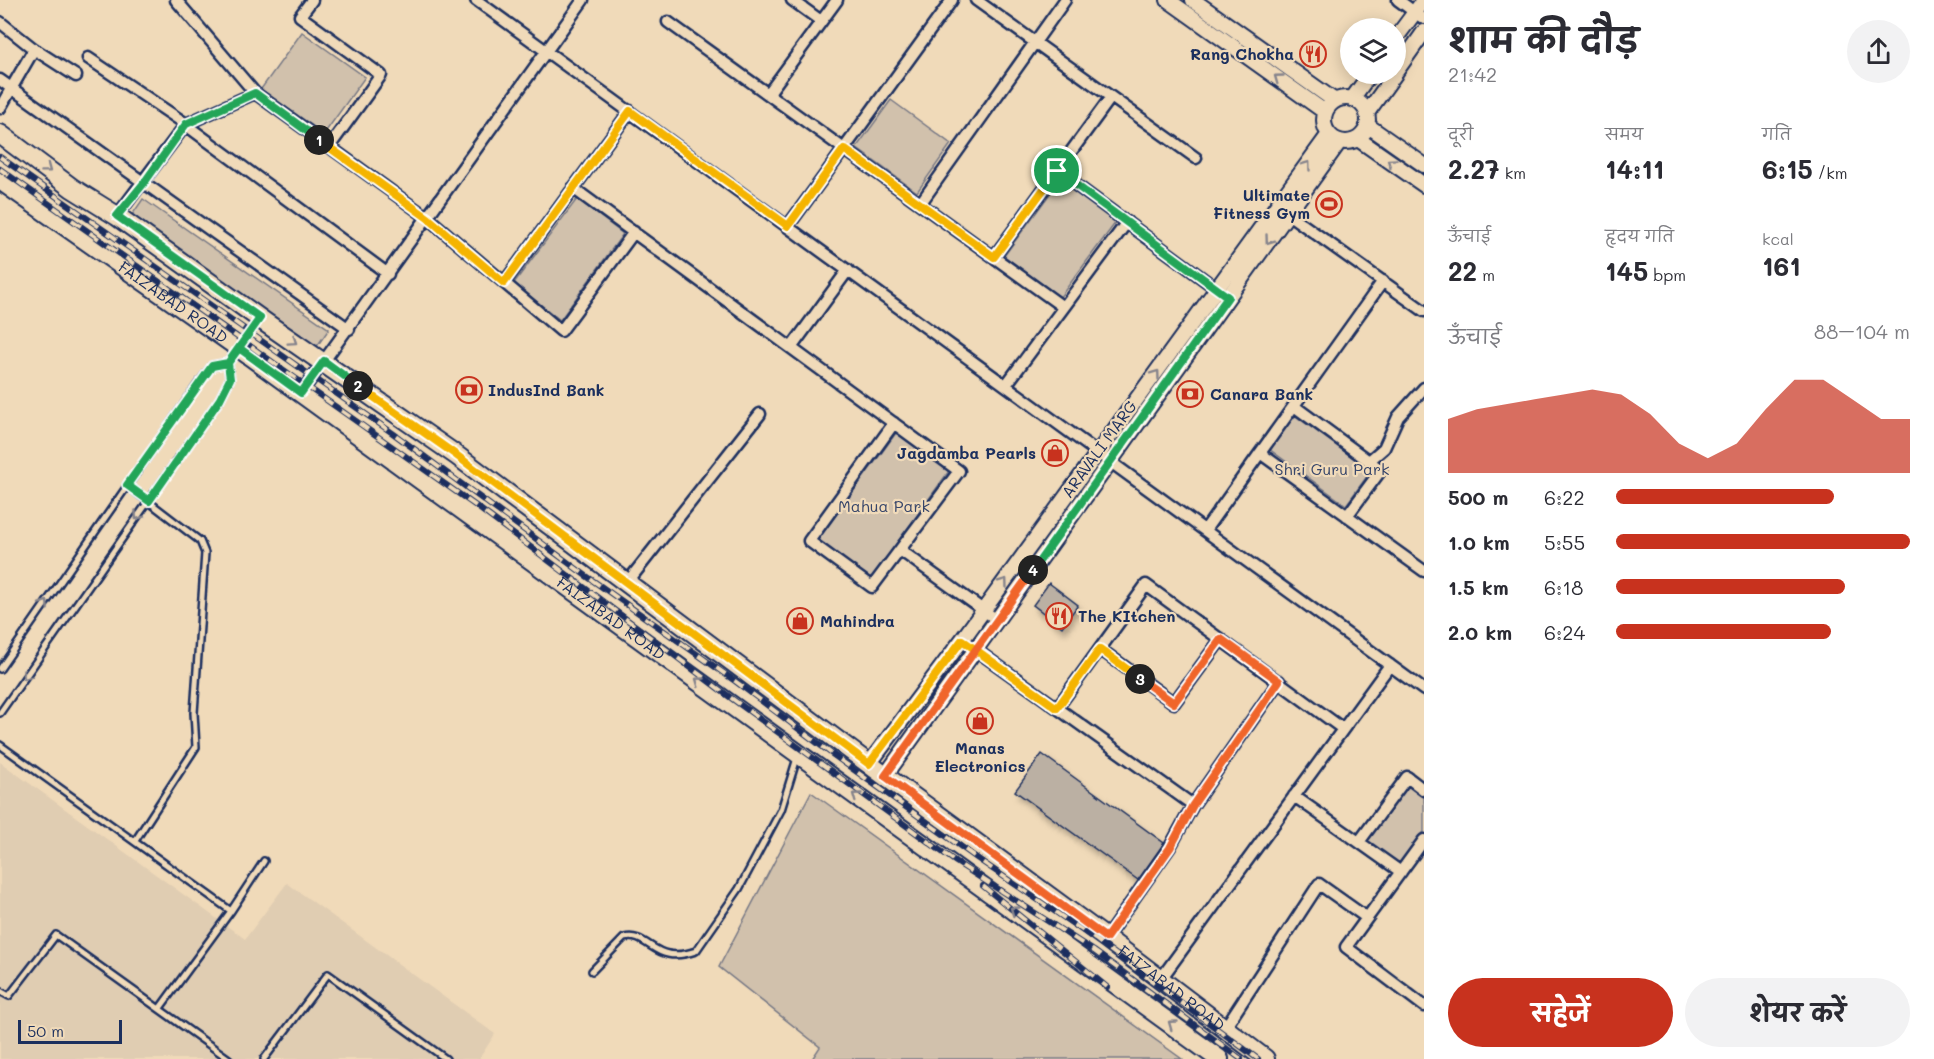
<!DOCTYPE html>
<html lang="hi">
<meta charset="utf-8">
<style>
:root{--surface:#fff;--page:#f2f2f3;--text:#2b2b33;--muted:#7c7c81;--accent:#c8321e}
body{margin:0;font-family:Mali,"Playpen Sans Deva",sans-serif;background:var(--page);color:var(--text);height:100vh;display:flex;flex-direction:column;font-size:22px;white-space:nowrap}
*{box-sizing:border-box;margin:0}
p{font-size:20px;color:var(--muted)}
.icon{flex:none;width:33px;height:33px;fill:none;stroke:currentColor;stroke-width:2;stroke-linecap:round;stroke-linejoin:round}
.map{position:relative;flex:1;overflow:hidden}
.side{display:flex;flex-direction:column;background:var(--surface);width:510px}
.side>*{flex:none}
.controls{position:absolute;left:1340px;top:18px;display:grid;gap:12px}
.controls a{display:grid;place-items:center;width:66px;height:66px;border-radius:50%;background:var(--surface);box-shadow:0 3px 15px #0003;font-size:30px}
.scale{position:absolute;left:18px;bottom:15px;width:104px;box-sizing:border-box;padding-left:6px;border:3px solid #1b2f5e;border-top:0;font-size:16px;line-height:21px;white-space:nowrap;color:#1b2f5e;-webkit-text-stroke:4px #f0dab9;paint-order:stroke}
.pin{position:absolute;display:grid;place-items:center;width:51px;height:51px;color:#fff;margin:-26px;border:3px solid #fff;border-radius:50%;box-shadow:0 2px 6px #0007}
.km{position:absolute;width:30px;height:30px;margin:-15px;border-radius:50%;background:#222;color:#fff;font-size:16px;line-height:30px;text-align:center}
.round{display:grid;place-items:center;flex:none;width:63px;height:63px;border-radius:32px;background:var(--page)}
.headline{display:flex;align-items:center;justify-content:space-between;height:102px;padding:0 24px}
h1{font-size:33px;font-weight:700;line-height:45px}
.stats{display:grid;grid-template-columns:repeat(3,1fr);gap:9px;height:102px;padding:6px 24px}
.stats div{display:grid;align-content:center}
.stats b{font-size:26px;font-weight:700}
.stats small{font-size:16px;font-weight:400}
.stats p{font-size:16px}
.chart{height:168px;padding:12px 24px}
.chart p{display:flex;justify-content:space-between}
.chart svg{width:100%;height:108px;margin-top:6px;fill:var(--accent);opacity:.7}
.cta{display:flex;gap:12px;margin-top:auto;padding:12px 24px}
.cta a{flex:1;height:69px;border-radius:36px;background:var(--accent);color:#fff;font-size:24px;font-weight:700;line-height:69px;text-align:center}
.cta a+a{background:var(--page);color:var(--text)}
ul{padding:0 24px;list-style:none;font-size:20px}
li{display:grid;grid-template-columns:96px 72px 1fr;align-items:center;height:45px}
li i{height:15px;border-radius:8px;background:var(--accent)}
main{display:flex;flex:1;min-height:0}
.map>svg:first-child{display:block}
</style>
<main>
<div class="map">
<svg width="1424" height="1059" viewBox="0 0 1424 1059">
<defs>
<filter id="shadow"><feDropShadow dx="3.5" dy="6" stdDeviation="3" flood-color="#0004"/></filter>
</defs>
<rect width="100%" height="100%" fill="#f0dab9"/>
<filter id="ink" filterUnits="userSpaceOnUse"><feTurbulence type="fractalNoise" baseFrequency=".0167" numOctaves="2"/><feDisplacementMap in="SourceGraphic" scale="12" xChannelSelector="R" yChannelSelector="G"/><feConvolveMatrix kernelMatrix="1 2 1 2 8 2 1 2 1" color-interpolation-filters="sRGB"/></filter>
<g filter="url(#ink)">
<!-- built -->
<path fill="#e0cdb2" d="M0 762 245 939 287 883 495 1034 479 1059H0Z"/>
<!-- green -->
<path fill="#d1c1ac" stroke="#767885" stroke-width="1.5" d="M302 32 365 77 324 134 261 89Z
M891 100 951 144 917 192 856 148Z
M1060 180 1116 222 1060 297 1004 256Z
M143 199 329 329 311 355 125 225Z
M577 199 623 234 560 320 514 283Z
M1294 415 1371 471 1346 505 1269 449Z
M896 433 949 471 871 579 818 540Z
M1408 784 1424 796V834L1401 866 1367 841Z
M811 792 1182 1059H812L820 1047 719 967Z"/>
<!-- building -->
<path fill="#bbb0a3" stroke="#1b2f5e" stroke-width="1.5" filter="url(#shadow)" d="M1049 583 1078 605 1062 627 1033 605Z
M1042 754 1164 843 1138 880 1015 791Z"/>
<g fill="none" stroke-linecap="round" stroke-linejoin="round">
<defs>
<path id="service" d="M127 485 200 541 205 553 194 713 196 747 135 841
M0 669 198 384 212 366 228 363
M0 713 220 399 230 379 228 363 257 322
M0 745 231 911 264 861
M592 971 624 938C642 933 651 951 668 954 677 956 687 954 696 951L739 889 781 810 797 758
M0 991 9 996 56 935 229 1059
M160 1008 231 911
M264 1059 328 974 446 1059"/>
<path id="minor" d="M176 0 255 93 428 218 561 331 634 232
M312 0 300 16 381 75 329 147
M476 0 1424 690
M792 0 821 21
M976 0 1196 158
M1398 0 1424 19
M0 22 34 49 76 76
M668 22 1063 307
M88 58 186 124
M0 80 349 329
M768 94 837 0
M0 108 34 49
M186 125 388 274
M1057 171 1221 292
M573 188C702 283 831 377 959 471L872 587 809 541 894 423
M920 204 1065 0
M1288 214 1424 311
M117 216 186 124 255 93
M788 226 952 0
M994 257 1111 97
M504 283 630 111
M791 348 848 270
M1006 385 1127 222
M301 393 583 0
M1294 406 1381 470 1347 516
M1260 453 1424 571
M1369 461 1384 448 1398 417 1424 388
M1205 530 1383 281
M900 550 997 620
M626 584 760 414
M962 640 1193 805
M1100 649 1174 703 1221 639
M1057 708 1146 585 1343 729
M1294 796 1401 872
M1424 840 1346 947 1424 1006
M1359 842 1407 777 1424 790
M1106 938 1170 847 1193 805 1279 681
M1160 980 1390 665
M1225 1028 1319 884 1367 918"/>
<path id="tertiary" d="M1168 0 1325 112
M1193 0 1335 101
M1395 39 1424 0
M1395 73 1424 32
M1324 120a22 22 0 1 1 44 0a22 22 0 1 1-44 0Z
M1352 99 1370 74
M1367 113 1395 74
M1367 125 1424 165
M1358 139 1424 185
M869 764 962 640 1329 134
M885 776 1340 141"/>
<g id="primary">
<path id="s1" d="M0 134 72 188 117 216 266 323 456 455 885 776 1106 938 1265 1059"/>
<path id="s2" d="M0 180 239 348 1219 1059"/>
</g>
</defs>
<!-- service casing -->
<use href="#service" stroke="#1b2f5e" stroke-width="10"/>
<!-- minor casing -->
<use href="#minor" stroke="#1b2f5e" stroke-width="15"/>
<!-- tertiary casing -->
<use href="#tertiary" stroke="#1b2f5e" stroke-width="18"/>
<!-- primary casing -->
<use href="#primary" stroke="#1b2f5e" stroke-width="22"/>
<!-- service -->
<use href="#service" stroke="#f0dab9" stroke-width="5"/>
<!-- minor -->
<use href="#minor" stroke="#f0dab9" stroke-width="10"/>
<!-- tertiary -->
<use href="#tertiary" stroke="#f0dab9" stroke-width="14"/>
<!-- primary -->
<use href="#primary" stroke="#f0dab9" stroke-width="18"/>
<defs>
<path id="rail" d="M0 157 394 434 585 575 735 681 832 754 978 859 1095 939 1258 1059
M0 169 476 506 727 695 956 862 1094 951 1241 1059
M983 886 1107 987"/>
</defs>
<!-- rail casing -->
<use href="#rail" stroke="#1b2f5e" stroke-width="6"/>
<!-- rail -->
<use href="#rail" stroke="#f0dab9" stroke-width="4" stroke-dasharray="11" stroke-linecap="butt"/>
</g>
<!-- one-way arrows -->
<defs><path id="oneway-chevron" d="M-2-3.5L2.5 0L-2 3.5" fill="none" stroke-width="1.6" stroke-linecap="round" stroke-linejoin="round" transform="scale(1.5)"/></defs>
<g stroke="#86848c">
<use href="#oneway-chevron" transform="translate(1278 78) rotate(-144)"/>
<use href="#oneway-chevron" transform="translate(1391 162) rotate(-145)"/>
<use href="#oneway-chevron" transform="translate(1307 165) rotate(-54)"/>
<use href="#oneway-chevron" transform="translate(47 169) rotate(37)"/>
<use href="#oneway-chevron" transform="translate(1269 240) rotate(126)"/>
<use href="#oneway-chevron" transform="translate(293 341) rotate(34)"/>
<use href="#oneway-chevron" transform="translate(1156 374) rotate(-54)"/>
<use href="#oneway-chevron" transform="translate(138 516) rotate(125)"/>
<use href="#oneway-chevron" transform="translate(1004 582) rotate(-54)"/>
<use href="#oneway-chevron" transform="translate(45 604) rotate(-56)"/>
<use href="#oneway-chevron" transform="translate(26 676) rotate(125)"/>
<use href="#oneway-chevron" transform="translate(699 681) rotate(-144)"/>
<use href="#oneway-chevron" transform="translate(856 796) rotate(-144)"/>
<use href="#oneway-chevron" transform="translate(1014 910) rotate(-144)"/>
<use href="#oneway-chevron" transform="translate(1172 1024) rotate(-144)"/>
</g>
</g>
<g fill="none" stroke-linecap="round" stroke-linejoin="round" filter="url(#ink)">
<defs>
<path id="split-1" d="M319 140 428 218 504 283 630 111 788 226 844 149 994 257 1057 171"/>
<path id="split-2" d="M319 140 255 93 186 124 144 183 117 216 260 318 228 363 230 379 220 399 149 501 127 485 212 366 228 363 239 348 301 393 324 361 358 386"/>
<path id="split-3" d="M358 386 456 455 869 764 962 640 1057 708 1100 649 1140 679"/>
<path id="split-4" d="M1033 570 885 776 1106 938 1170 848 1193 805 1279 681 1221 639 1174 703 1140 679"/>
<path id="split-5" d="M1033 570 1228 297 1057 171"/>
</defs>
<!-- split-1 casing -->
<use href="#split-1" stroke="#fff" stroke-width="12"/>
<!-- split-2 casing -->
<use href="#split-2" stroke="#fff" stroke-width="12"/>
<!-- split-3 casing -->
<use href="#split-3" stroke="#fff" stroke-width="12"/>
<!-- split-4 casing -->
<use href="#split-4" stroke="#fff" stroke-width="12"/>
<!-- split-5 casing -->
<use href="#split-5" stroke="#fff" stroke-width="12"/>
<!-- split-1 -->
<use href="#split-1" stroke="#f5b400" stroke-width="8"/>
<!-- split-2 -->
<use href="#split-2" stroke="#22a559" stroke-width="8"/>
<!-- split-3 -->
<use href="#split-3" stroke="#f5b400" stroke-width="8"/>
<!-- split-4 -->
<use href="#split-4" stroke="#f0652b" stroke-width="8"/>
<!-- split-5 -->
<use href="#split-5" stroke="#22a559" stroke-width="8"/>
</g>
<!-- icons -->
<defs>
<symbol id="restaurant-ring" viewBox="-11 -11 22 22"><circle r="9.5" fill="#f0dab9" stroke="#c8321e" stroke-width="1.5"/><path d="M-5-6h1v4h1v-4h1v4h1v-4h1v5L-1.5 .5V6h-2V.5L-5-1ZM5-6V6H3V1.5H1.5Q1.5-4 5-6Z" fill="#c8321e"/></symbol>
<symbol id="stadium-ring" viewBox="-11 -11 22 22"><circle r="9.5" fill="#f0dab9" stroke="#c8321e" stroke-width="1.5"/><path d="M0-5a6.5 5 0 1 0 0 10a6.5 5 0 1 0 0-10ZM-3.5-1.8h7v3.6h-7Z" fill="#c8321e"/></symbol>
<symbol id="bank-ring" viewBox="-11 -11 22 22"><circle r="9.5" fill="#f0dab9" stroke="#c8321e" stroke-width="1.5"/><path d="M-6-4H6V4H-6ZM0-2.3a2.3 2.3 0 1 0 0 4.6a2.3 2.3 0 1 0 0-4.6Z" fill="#c8321e"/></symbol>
<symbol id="shop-ring" viewBox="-11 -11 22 22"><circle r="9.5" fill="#f0dab9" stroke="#c8321e" stroke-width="1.5"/><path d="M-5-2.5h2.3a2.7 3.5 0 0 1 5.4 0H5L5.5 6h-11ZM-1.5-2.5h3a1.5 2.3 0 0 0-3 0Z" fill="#c8321e"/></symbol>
</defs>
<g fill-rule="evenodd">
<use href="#restaurant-ring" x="1298" y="39" width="30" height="30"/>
<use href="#stadium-ring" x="1314" y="189" width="30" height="30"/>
<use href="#bank-ring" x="454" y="375" width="30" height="30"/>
<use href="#bank-ring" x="1175" y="379" width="30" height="30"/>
<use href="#shop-ring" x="1040" y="438" width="30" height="30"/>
<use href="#restaurant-ring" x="1044" y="601" width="30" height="30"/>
<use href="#shop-ring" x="785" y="606" width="30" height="30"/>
<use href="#shop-ring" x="965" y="706" width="30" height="30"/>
</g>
<g text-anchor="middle" stroke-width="4.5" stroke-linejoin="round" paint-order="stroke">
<!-- poi labels -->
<g font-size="16" font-weight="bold" fill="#1b2f5e" stroke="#f0dab9" text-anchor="start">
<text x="1294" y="60" text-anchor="end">Rang Chokha</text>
<text x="1310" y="201" text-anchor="end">Ultimate<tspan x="1310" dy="18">Fitness Gym</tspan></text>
<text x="488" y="396">IndusInd Bank</text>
<text x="1210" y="400">Canara Bank</text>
<text x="1036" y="459" text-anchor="end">Jagdamba Pearls</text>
<text x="1078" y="622">The KItchen</text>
<text x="820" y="627">Mahindra</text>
<text x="980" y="754" text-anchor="middle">Manas<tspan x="980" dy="18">Electronics</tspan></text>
</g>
<!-- street labels -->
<g font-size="16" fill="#1b2f5e" stroke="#f0dab9">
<text dy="6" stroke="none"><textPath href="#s2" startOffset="212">FAIZABAD ROAD</textPath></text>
<text transform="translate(1099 449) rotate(-54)" y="6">ARAVALI MARG</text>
<text dy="6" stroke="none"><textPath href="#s2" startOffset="752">FAIZABAD ROAD</textPath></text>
<text dy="6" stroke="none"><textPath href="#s1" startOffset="1450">FAIZABAD ROAD</textPath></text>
</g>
<!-- park labels -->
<g font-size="16" fill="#36456a" stroke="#f0dab9">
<text x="1332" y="475">Shri Guru Park</text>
<text x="884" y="512">Mahua Park</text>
</g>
</g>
</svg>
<div class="controls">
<a><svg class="icon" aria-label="layers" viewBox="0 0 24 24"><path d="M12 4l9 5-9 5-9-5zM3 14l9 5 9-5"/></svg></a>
</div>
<div class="scale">50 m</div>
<div class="pin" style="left:1057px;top:171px;background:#1e9e55"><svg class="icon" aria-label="arrive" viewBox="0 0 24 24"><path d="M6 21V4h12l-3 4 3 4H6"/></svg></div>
<b class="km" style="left:319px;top:140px">1</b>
<b class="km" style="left:358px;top:386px">2</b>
<b class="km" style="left:1140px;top:679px">3</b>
<b class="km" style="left:1033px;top:570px">4</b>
</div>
<section class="side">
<div class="headline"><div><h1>शाम की दौड़</h1><p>21:42</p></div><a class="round"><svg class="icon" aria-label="share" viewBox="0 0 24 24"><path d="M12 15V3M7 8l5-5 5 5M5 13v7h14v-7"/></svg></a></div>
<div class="stats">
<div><p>दूरी</p><b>2.27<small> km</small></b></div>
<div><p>समय</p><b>14:11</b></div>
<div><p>गति</p><b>6:15<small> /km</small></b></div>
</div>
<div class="stats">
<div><p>ऊँचाई</p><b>22<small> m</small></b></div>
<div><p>हृदय गति</p><b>145<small> bpm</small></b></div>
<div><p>kcal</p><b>161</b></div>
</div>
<div class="chart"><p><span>ऊँचाई</span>88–104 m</p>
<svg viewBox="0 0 160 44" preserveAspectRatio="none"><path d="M0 44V22L10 18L20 16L30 14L40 12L50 10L60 12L70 20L80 32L90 38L100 32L110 18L120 6L130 6L140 14L150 22L160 22V44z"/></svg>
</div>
<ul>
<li><b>500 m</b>6:22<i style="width:74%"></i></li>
<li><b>1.0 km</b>5:55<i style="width:100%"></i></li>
<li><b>1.5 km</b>6:18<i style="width:78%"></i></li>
<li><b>2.0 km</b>6:24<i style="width:73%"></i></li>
</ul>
<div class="cta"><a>सहेजें</a><a>शेयर करें</a></div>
</section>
</main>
